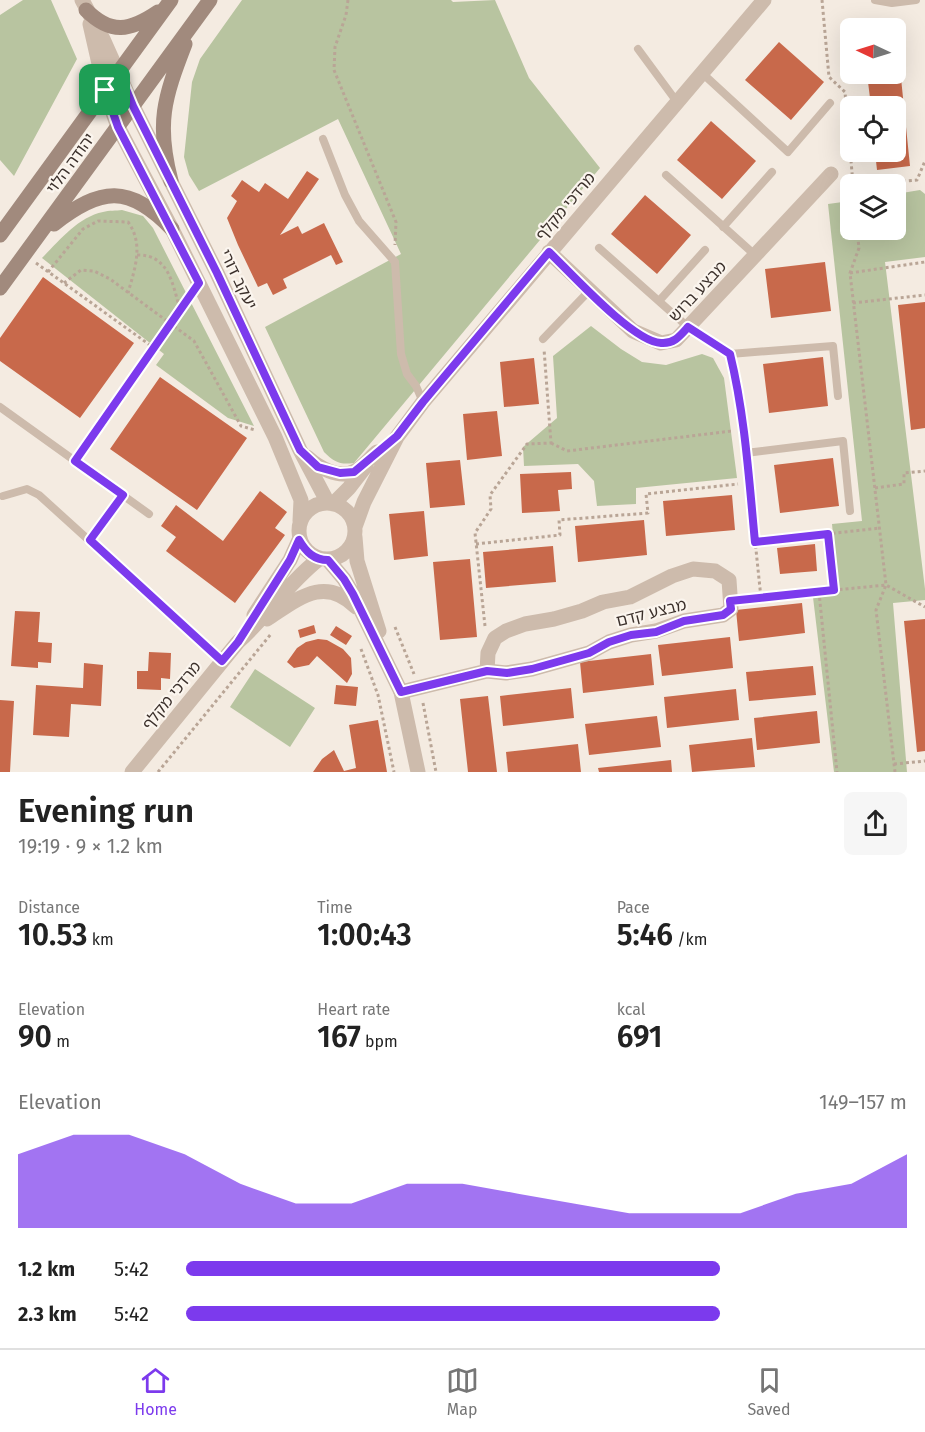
<!DOCTYPE html>
<meta charset="utf-8">
<style>
:root{--surface:#fff;--page:#f6f6f6;--text:#222;--muted:#767676;--line:#e0e0e0;--accent:#7c3aed}
body{margin:0;font-family:"Fira Sans","Noto Sans Hebrew",sans-serif;background:var(--page);color:var(--text);height:100vh;display:flex;flex-direction:column;font-size:22px;white-space:nowrap}
*{box-sizing:border-box;margin:0}
p{font-size:20px;color:var(--muted)}
.icon{flex:none;width:33px;height:33px;fill:none;stroke:currentColor;stroke-width:2;stroke-linecap:round;stroke-linejoin:round}
.map{position:relative;height:772px;overflow:hidden}
.panel{display:flex;flex-direction:column;background:var(--surface);flex:1}
.panel>*{flex:none}
.needle{width:39px;rotate:274deg}
.tools{position:absolute;left:840px;top:18px;display:grid;gap:12px}
.tools a{display:grid;place-items:center;width:66px;height:66px;border-radius:9px;background:var(--surface);box-shadow:0 6px 24px #0002;font-size:30px}
.pin{position:absolute;display:grid;place-items:center;width:51px;height:51px;color:#fff;margin:-26px;border-radius:12px;box-shadow:0 3px 9px #0006}
.round{display:grid;place-items:center;flex:none;width:63px;height:63px;border-radius:9px;background:var(--page)}
.head{display:flex;align-items:center;justify-content:space-between;height:102px;padding:0 18px}
h1{font-size:33px;font-weight:600;line-height:45px}
.metrics{display:grid;grid-template-columns:repeat(3,1fr);gap:9px;height:102px;padding:6px 18px}
.metrics div{display:grid;align-content:center}
.metrics b{font-size:30px;font-weight:600}
.metrics small{font-size:16px;font-weight:400}
.metrics p{font-size:16px}
.chart{height:168px;padding:12px 18px}
.chart p{display:flex;justify-content:space-between}
.chart svg{width:100%;height:108px;margin-top:6px;fill:var(--accent);opacity:.7}
ul{padding:0 18px;list-style:none;font-size:20px}
li{display:grid;grid-template-columns:96px 72px 1fr;align-items:center;height:45px}
li i{height:15px;border-radius:8px;background:var(--accent)}
.tab-bar{display:flex;justify-content:space-around;align-items:center;height:84px;border-top:2px solid var(--line);background:var(--surface);font-size:16px;color:var(--muted)}
.tab-bar a{display:grid;justify-items:center;gap:3px}
.tab-bar .selected{color:var(--accent)}
.map>svg:first-child{display:block}
</style>
<div class="map">
<svg width="925" height="772" viewBox="0 0 925 772">
<rect width="100%" height="100%" fill="#f4ebe1"/>
<!-- green -->
<path fill="#b8c4a0" d="M23 0H51L77 59 14 176 0 160V15Z
M242 0H451L453 2 495 0 529 78 600 168 354 463C340 465 334 462 324 452L265 327 401 254 338 119 199 191 189 175 184 157 192 82 200 59Z
M920 190 925 194V257L885 262 925 589V600L893 603 907 772H834L812 589 838 586 832 524 862 521 828 204 850 201V230H896V194Z
M122 210 143 216 153 228 254 426 228 418 156 365 164 354 42 258C59 241 78 217 103 212 109 210 116 211 122 210Z
M591 326 621 349 642 362 666 365 702 354 713 358 724 378 737 478 636 488V504L597 506 594 481 578 464 524 466 523 447 557 418 553 356Z
M255 669 315 708 290 747 230 707Z"/>
<!-- building -->
<path fill="#c8694b" d="M896 39H897L910 166 877 170 875 152H896V106H871L867 74H896Z
M779 42 824 82 791 120 745 80Z
M711 121 756 161 722 199 677 160Z
M307 171 319 179 280 235 298 226 302 234 324 223 343 262 336 265 331 255 283 279 287 288 273 295 267 283 258 287 238 245 227 218 237 201 231 196 242 180 259 192 265 183 288 199Z
M645 195 691 235 657 274 611 234Z
M825 262 831 311 771 318 765 269Z
M43 277 134 343 80 418 0 361V338Z
M925 302V428L911 430 898 305Z
M823 357 828 406 769 413 763 364Z
M534 358 539 404 504 407 500 362Z
M160 377 247 438 197 510 110 449Z
M497 411 502 456 467 460 463 414Z
M833 458 839 506 780 513 774 465Z
M460 460 465 505 430 508 426 463Z
M571 472 572 489 558 490 560 511 522 513 520 474Z
M260 491 287 512 275 528 285 535 235 603 166 551 176 537 161 526 176 505 223 541Z
M732 495 735 530 666 536 663 501Z
M424 511 428 556 394 560 389 514Z
M644 520 647 555 578 562 575 526Z
M815 544 817 571 780 574 777 548Z
M553 546 556 582 486 588 483 552Z
M470 559 477 637 440 640 433 562Z
M802 603 805 633 739 641 736 610Z
M15 611 40 612 38 642 52 643 51 663 38 662V668L11 666Z
M925 619V751L917 752 904 621Z
M314 625 316 633 300 638 298 630Z
M336 626 352 636 346 645 330 635Z
M730 637 733 668 662 676 658 645Z
M318 639 327 640 343 649 351 658 352 674 347 683 317 656 309 665 294 668 287 662 297 648 306 642Z
M149 652 171 653 170 679 161 678V690L137 689V671H148Z
M651 654 654 685 583 693 580 662Z
M84 663 103 665 101 706 71 704 69 737 33 735 36 685 83 688Z
M813 666 816 695 749 701 746 672Z
M336 685 358 687 356 706 334 704Z
M571 688 574 718 503 726 500 696Z
M736 689 739 720 667 728 664 697Z
M488 696 497 772H468L460 699Z
M0 700 14 701 10 772H0Z
M817 711 820 743 757 750 754 718Z
M657 716 661 747 589 755 585 724Z
M378 720 387 772H313L322 759 334 750 344 771 356 768 349 725Z
M752 738 755 767 692 772 689 745Z
M578 744 581 772H508L506 752Z
M671 760 672 772H599L598 768Z"/>
<g fill="none" stroke-linecap="round" stroke-linejoin="round">
<!-- path -->
<path stroke="#b9a596" stroke-width="3" stroke-dasharray="3 3" stroke-linecap="butt" d="M348 0 346 15 335 47 334 70 396 222 395 245
M822 0 829 77 845 92 853 184
M873 184 917 180 925 161
M857 230 859 248 850 273 886 585 876 610 895 772
M137 255C169 254 173 285 180 310
M36 263 154 348
M48 272 83 229 98 221 128 222C144 244 135 268 128 293
M850 273 925 262
M64 283 81 270 94 271 110 279 194 341 241 426 255 430
M853 303 925 295
M551 443 567 451 732 431
M81 452 189 297
M875 488 904 484V473L925 471
M750 492 761 598
M828 534 834 590
M755 542 880 528
M476 544 560 535 559 520 648 513 646 494 738 484
M819 592 837 772
M744 599 886 585 925 607
M485 626 475 533 491 509 490 495 527 444 551 443 544 349
M395 627 414 674
M361 649 378 695 394 772
M423 703 436 772
M894 764 925 761
M158 772 271 634"/>
<!-- service -->
<path stroke="#cdbbac" stroke-width="8" d="M875 0 892 3 916 0
M638 49 677 102
M702 73 788 152 830 103
M323 139 345 195 359 221 395 262 401 354 407 374 416 386 423 402
M666 175 755 255
M723 227 772 172
M599 248 688 327 730 354 735 373 750 482
M659 301 705 250
M543 339 589 291
M730 354 833 346 838 396
M0 407 149 514
M746 453 843 441 850 511
M3 496 27 489 39 495 222 661
M90 540 123 495"/>
<!-- minor -->
<path stroke="#cdbbac" stroke-width="15" d="M549 252 633 331 661 343 676 340 831 174
M693 569 715 571 729 580 731 609 723 615 684 621 656 631 631 635 609 642 589 653 532 669 506 673 487 671 488 653 495 638 506 631 525 624 554 619 582 611 603 602 630 597 672 576Z
M401 692 487 671"/>
<!-- tertiary -->
<path stroke="#cdbbac" stroke-width="15" d="M82 0 103 39 133 106 217 273 300 450 328 503
M90 24 105 90 118 127 172 229 275 437 301 500 300 521
M307 457C318 467 339 480 355 471 363 467 370 458 377 452
M299 531a28 28 0 1 1 56 0a28 28 0 1 1-56 0Z
M333 504 349 488 366 466
M355 527 364 502 397 437 423 402 764 0
M355 537 357 561 379 631
M328 560 344 579 353 594 401 692 418 772
M254 615 290 560 299 540
M267 619C298 599 324 575 356 607
M132 772 238 642C267 616 288 583 319 559"/>
<!-- secondary -->
<path stroke="#a18a7d" stroke-width="15" d="M86 10C111 35 130 31 158 12
M171 181C156 124 164 98 185 44
M54 224C101 187 129 184 172 229
M0 235 171 0
M0 288 210 0"/>
</g>
<g fill="none" stroke-linecap="round" stroke-linejoin="round">
<defs>
<path id="route" d="M119 72 133 106 217 273 300 450 318 467 340 473 354 472 397 436 423 402 549 252C571 273 633 342 661 343 674 344 680 336 688 327L730 354C745 415 749 480 755 542L828 534 834 590 730 601 731 609 723 615 684 621 656 632 631 635 609 642 589 653 532 669 507 673 487 671 401 692 353 594 344 579 328 560C314 560 306 552 299 540L290 560 238 642 222 661 90 540 123 495 75 461 199 283 118 127 105 90Z"/>
</defs>
<!-- route casing -->
<use href="#route" stroke="#fff" stroke-width="12"/>
<!-- route -->
<use href="#route" stroke="#7c3aed" stroke-width="8"/>
</g>
<g text-anchor="middle" stroke-width="4.5" stroke-linejoin="round" paint-order="stroke">
<!-- street labels -->
<g font-size="16" fill="#3b302b" stroke="#fbf5ee">
<text transform="translate(70 163) rotate(-54)" y="6">יהודה הלוי</text>
<text transform="translate(565 206) rotate(-50)" y="6">מרדכי מקלף</text>
<text transform="translate(239 279) rotate(64)" y="6">יעקב דורי</text>
<text transform="translate(697 291) rotate(-47)" y="6">מבצע ברוש</text>
<text transform="translate(651 612) rotate(-14)" y="6">מבצע קדם</text>
<text transform="translate(171 695) rotate(-51)" y="6">מרדכי מקלף</text>
</g>
</g>
</svg>
<div class="tools">
<a><svg class="needle" viewBox="-14 -14 28 28"><path d="M0-13l5 13h-10z" fill="#e53935"/><path d="M0 13l5-13h-10z" fill="#767676"/></svg></a>
<a><svg class="icon" aria-label="locate" viewBox="0 0 24 24"><circle cx="12" cy="12" r="6"/><path d="M12 2v4M12 18v4M2 12h4M18 12h4"/></svg></a>
<a><svg class="icon" aria-label="layers" viewBox="0 0 24 24"><path d="M12 4l9 5-9 5-9-5zM3 14l9 5 9-5"/></svg></a>
</div>
<div class="pin" style="left:105px;top:90px;background:#1e9e55"><svg class="icon" aria-label="arrive" viewBox="0 0 24 24"><path d="M6 21V4h12l-3 4 3 4H6"/></svg></div>
</div>
<section class="panel">
<div class="head"><div><h1>Evening run</h1><p>19:19 · 9 × 1.2 km</p></div><a class="round"><svg class="icon" aria-label="share" viewBox="0 0 24 24"><path d="M12 15V3M7 8l5-5 5 5M5 13v7h14v-7"/></svg></a></div>
<div class="metrics">
<div><p>Distance</p><b>10.53<small> km</small></b></div>
<div><p>Time</p><b>1:00:43</b></div>
<div><p>Pace</p><b>5:46<small> /km</small></b></div>
</div>
<div class="metrics">
<div><p>Elevation</p><b>90<small> m</small></b></div>
<div><p>Heart rate</p><b>167<small> bpm</small></b></div>
<div><p>kcal</p><b>691</b></div>
</div>
<div class="chart"><p><span>Elevation</span>149–157 m</p>
<svg viewBox="0 0 160 44" preserveAspectRatio="none"><path d="M0 44V14L10 6L20 6L30 14L40 26L50 34L60 34L70 26L80 26L90 30L100 34L110 38L120 38L130 38L140 30L150 26L160 14V44z"/></svg>
</div>
<ul>
<li><b>1.2 km</b>5:42<i style="width:74%"></i></li>
<li><b>2.3 km</b>5:42<i style="width:74%"></i></li>
</ul>
</section>
<nav class="tab-bar">
<a class="selected"><svg class="icon" aria-label="home" viewBox="0 0 24 24"><path d="M3 11l9-7 9 7M6 9v11h12V9"/></svg>Home</a>
<a><svg class="icon" aria-label="map" viewBox="0 0 24 24"><path d="M3 6l6-2 6 2 6-2v14l-6 2-6-2-6 2zM9 4v14M15 6v14"/></svg>Map</a>
<a><svg class="icon" aria-label="saved" viewBox="0 0 24 24"><path d="M7 4h10v16l-5-4-5 4z"/></svg>Saved</a>
</nav>
